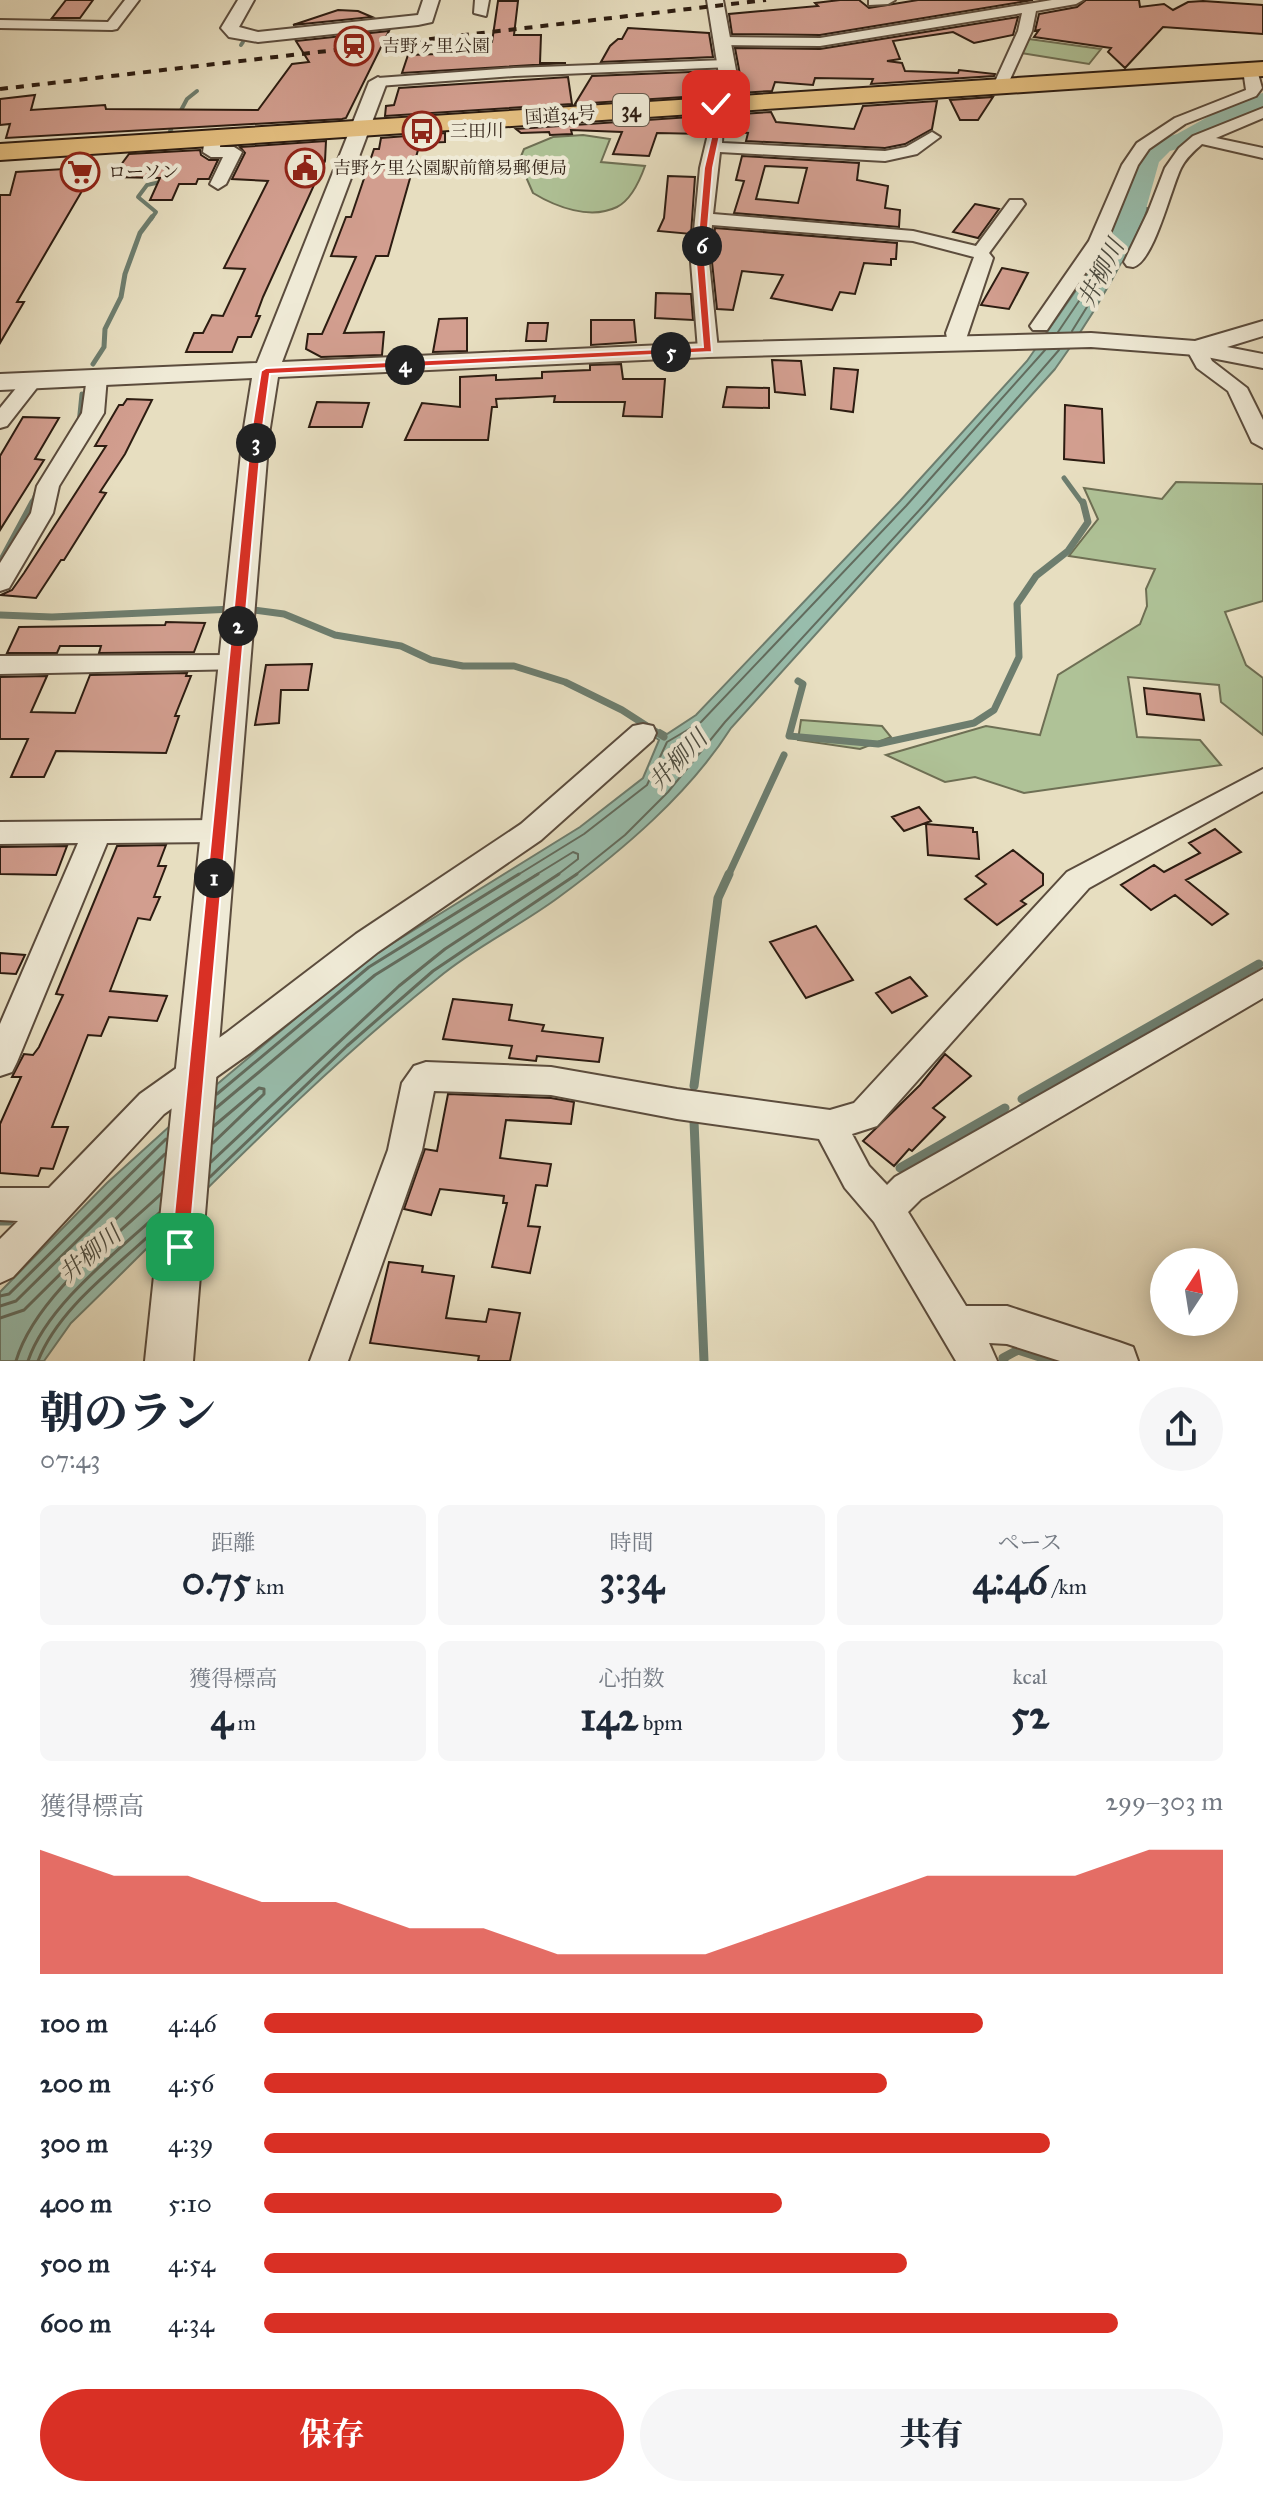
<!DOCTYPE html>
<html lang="ja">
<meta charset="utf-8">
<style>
:root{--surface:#fff;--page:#f6f6f7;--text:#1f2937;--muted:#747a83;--accent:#d93025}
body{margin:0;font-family:"IM FELL Great Primer","Noto Serif JP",serif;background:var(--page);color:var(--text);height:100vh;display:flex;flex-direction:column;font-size:30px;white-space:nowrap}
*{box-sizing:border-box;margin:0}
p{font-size:26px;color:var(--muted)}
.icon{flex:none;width:44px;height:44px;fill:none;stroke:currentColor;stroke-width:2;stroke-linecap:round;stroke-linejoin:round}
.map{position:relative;height:1361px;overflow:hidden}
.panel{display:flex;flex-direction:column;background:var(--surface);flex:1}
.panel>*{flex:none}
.needle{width:52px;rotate:12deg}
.controls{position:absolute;left:1150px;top:1248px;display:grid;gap:16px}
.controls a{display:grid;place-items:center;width:88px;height:88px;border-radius:50%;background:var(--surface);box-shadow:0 4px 20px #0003;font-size:40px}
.pin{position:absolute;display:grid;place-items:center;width:68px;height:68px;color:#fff;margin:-34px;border-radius:16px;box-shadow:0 4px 12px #0006}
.km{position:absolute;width:40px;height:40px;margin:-20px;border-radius:50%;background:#222;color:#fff;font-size:22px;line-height:40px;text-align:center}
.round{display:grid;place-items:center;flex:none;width:84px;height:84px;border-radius:42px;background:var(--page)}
.headline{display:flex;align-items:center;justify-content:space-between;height:136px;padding:0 40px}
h1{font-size:44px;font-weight:800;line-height:60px}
.figures{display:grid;grid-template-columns:repeat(3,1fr);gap:12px;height:136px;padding:8px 40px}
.figures div{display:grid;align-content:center;border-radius:12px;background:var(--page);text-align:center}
.figures b{font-size:40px;font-weight:800}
.figures small{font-size:22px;font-weight:400}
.figures p{font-size:22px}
.chart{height:224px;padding:16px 40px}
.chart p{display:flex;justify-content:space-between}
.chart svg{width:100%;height:144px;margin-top:8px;fill:var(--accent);opacity:.7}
.cta{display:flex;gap:16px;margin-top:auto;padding:16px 40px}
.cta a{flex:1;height:92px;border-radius:48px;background:var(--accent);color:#fff;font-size:32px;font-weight:800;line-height:92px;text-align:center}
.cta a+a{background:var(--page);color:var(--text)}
ul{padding:0 40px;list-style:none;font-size:26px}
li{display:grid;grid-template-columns:128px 96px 1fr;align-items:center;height:60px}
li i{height:20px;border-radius:10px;background:var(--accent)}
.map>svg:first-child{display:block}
</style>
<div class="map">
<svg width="1263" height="1361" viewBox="0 0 1263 1361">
<rect width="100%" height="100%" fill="#e7dec0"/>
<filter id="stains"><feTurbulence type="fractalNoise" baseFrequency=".0025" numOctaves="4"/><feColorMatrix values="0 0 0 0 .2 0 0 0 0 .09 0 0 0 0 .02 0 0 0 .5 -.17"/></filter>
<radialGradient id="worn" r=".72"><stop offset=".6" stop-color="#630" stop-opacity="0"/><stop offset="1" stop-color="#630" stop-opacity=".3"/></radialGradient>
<!-- green -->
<path fill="#afc297" stroke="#6e6f54" stroke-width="2" d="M1029 39 1101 49 1089 64 1021 53Z
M583 135 610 139 601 162 645 166C640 180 631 200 617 207 590 220 556 207 533 193L519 161 524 149 553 137Z
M1176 482 1263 484V601L1225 612 1246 665 1263 678V735L1221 702 1219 685 1128 677 1137 737 1200 740 1221 765 1024 793 975 777 945 782 886 755 986 726 1040 735 1058 675 1140 624 1147 606 1146 589 1155 569 1069 556 1098 519 1084 488 1162 499Z
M801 720 882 726 891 737 860 749 798 740Z"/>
<!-- water -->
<path fill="#98bdac" stroke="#6d7d6e" stroke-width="2" d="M1124 205 1148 208C1122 266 1092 318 1055 369L731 728C689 794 623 850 559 897 520 926 475 947 438 978 307 1082 191 1207 71 1323L44 1361H0V1292L107 1183 203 1096 364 961 580 827 643 778 659 740 653 736 660 730 667 734 696 715 900 501 1027 361 1097 260Z"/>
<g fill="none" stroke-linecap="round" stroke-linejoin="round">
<!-- shore-far1 -->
<path stroke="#626c5e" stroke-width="2" d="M1058 332 1104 264 1127 216 1133 215 1115 262 1072 331
M695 737 701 739 674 771H669L667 767 675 750Z
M516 876 584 834 647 785 667 742 701 722 906 506 1045 350
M534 876 573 852 578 854V859L556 876
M574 876 625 835 668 792 725 722 925 504 1059 350"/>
<!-- shore -->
<path stroke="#626c5e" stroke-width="3" d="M217 1094 369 967 519 874
M216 1108 375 975 538 874
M213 1143 264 1094V1089L259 1088 214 1126
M211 1162 399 986 445 949 559 874
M210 1177 347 1046 433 971 577 874
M0 1296 9 1294 166 1139
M0 1306 16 1301 165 1154
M0 1318 24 1310 163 1172
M16 1361C35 1297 113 1239 161 1194
M28 1361C47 1305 116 1253 159 1213
M38 1361C59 1307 117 1267 157 1228"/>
<!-- stream-far3 -->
<path stroke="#6d7d6e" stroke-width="4" d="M241 45 243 42
M173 133 170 131 187 99 197 91
M151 219 156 212 138 197 147 185 165 181"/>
<!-- stream-far2 -->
<path stroke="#6d7d6e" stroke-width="5" d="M93 364 104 347 105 329 121 297 125 274 140 233 152 217
M79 424 82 394
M1064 478 1083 504
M32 504 41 481"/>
<!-- stream-far1 -->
<path stroke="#6d7d6e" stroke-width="7" d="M0 563 33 502
M246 609 284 614 335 635 401 646 431 660 463 666H514L565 682 622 710 664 737
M0 615 52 617 234 609
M798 681 803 684 789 736 878 744 974 723 994 710 1019 657 1017 604 1036 576 1068 551 1088 522 1083 502
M728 876 784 755"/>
<!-- stream -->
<path stroke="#6d7d6e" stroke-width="9" d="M694 1086 718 898 729 874
M1022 1099 1259 964
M694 1121 704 1361
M900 1168 1005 1108
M0 1221H9
M1004 1361 1003 1358 1018 1350 1052 1361"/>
<!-- river -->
<path fill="#98bdac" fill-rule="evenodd" d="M1263 93V108L1195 144 1170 151 1159 162 1144 216 1124 259 1119 265 1109 268 1099 265 1094 259 1116 216 1138 154 1152 141 1177 134 1240 99Z"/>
</g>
<!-- building -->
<path fill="#d29e8f" stroke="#2c1c11" stroke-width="2" fill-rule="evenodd" d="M66 0H93L80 18H52Z
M840 0H859L869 8 918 0H1033L820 35 732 34 729 14 818 6 815 3Z
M1086 0H1139L1140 7 1164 4 1173 10 1188 2 1203 1 1263 5V34L1163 27 1125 68 1108 52 1111 48 1034 37 1039 30 1035 31 1039 14 1077 7Z
M498 1H518L514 35H541L540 63H566L402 73 408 55 438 54 441 45 492 42Z
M338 10 358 11 372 17 293 25Z
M1018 17 1013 35 974 43 953 32 893 41 900 59 887 61 902 63 905 71 958 73 959 70 995 74 994 76 871 84 873 79 815 78 813 85 775 82 772 91 739 93 741 80 735 48 820 49Z
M628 28 709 33 713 57 601 62 610 46 618 39H622Z
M389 31 346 118 342 119 6 138 10 124 0 125V99L35 95 31 110 105 105 106 109 258 110 292 64 309 62 296 41Z
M715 71V95L575 104 592 76Z
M568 77 572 104 385 116 386 106 394 105 399 88Z
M993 97 978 120H960L950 100Z
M937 101 932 129 905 144 885 148 746 141 748 133 726 131V115L771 112 776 122 854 129 863 106Z
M705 116V134L657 133 649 156 613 154 622 132 571 130 572 134 550 135 549 132 521 133 516 129Z
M445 133V142L420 143 388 256H376L344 333 384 332 382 355 321 357 306 349 308 334H322L356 257 331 256 346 217H351L374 149H379L381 138Z
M326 141 325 161 263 297 256 316H260L251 337H238L232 352H186L194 333H203L212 315 223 316 245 269 224 268 268 181 232 179 245 153 240 147Z
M200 150 201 155 209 160H218L209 179H198L196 184H179L172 200H150L160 178 112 177 129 154Z
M742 156 859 163 857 180 888 186 885 208 900 210 899 227 734 213 744 181 736 180ZM765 166 807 168 798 203 756 199Z
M96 167 17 302H24L0 343V195H10L16 172Z
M668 176 695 177 691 234 658 231 664 218Z
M975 204 999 209 978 238 953 232Z
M715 228 897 243 896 259H891V265L864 263 855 294 840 292 832 310 771 298 783 275 742 271 733 310 717 309 712 262Z
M1002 268 1028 273 1009 309 981 305Z
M656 293 691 294 693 320 655 318Z
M467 318V351L433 352 439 319Z
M591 320H634L636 342 591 345Z
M528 323H548L546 341H526Z
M772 360 801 361 805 395 775 392Z
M621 364 623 379H665L662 417 623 416 625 402H554L555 396 496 399 497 407H492L488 440H405L422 403 460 407V377L496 375V380L542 378V372L590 370V365Z
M834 368 858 370 853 412 831 409Z
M727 387 769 388V408L723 407Z
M127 399 152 400 125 454 100 492 106 493 64 560H61L36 598 1 595 12 590 24 573 106 446H95L119 405H123Z
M317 402 369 403 362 427H309Z
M1065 405 1102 409 1104 463 1064 459Z
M23 417 59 418 35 459 44 460 0 530V456Z
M166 622 205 623 194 652 99 653 101 646H60L57 653H7L19 627 165 625Z
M312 664 308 690H281L279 723 255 725 266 665Z
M187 673 186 676H191L175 716H179L166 753 56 751 44 777H11L28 739H0V677L47 676 31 712 75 713 90 675Z
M1144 688 1200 694 1204 720 1147 714Z
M919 807 931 821 904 831 892 817Z
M926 824 973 828V832H977L979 859 928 855Z
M1215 829 1241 852 1186 880 1228 914 1212 925 1175 895 1151 910 1121 885 1154 865 1164 872 1200 853 1189 843Z
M166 845 158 866H166L154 897H160L150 920 138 918 110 991 167 996 157 1021 109 1017 101 1036 88 1035 52 1127H68L53 1169 41 1168 38 1176 0 1173V1124L21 1077H12L24 1054 33 1055 39 1047 63 995 56 994 117 846Z
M67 846 56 875 0 874V847Z
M1013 850 1043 874V885L1021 901 1026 904 997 925 965 899 986 884 976 876Z
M816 926 853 980 806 998 770 942Z
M0 953 25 955 16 974 0 973Z
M910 977 927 996 892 1013 876 993Z
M453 999 512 1005 509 1020 544 1025 542 1031 603 1038 599 1062 537 1056 536 1061 509 1058 512 1046 443 1039Z
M945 1054 971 1076 933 1108 945 1117 912 1151 909 1149 894 1166 863 1141 920 1085Z
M448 1094 551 1098 574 1102 571 1124 506 1120 500 1158 551 1164 547 1186 536 1185 528 1226 540 1227 530 1273 492 1267 507 1203H503L504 1196 440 1189 431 1215 404 1209 425 1149 437 1151Z
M389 1262 423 1266 422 1272 454 1276 446 1318 486 1322 489 1309 520 1313 510 1361H478L479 1356 370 1343Z"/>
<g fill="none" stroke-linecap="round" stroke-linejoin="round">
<defs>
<path id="minor" d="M125 0H139L117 29 112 30 0 28V20L108 22Z
M475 0H489L486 16 474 13Z
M869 0H895L888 4 869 5Z
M1052 0H1083L1076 4 1036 11 1032 31 1007 86 1000 90 993 86 1018 31 1022 13 820 46 721 45 714 41 721 37 820 38Z
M726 60 731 61V67L514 76 378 86 371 82 378 78 514 68Z
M1250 66 1257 70 1262 88 1256 96 1185 124 1149 149 1138 165 1107 241 1047 330H1033L1030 326 1089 241 1122 165 1137 143 1175 118 1246 90 1243 70Z
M716 99 724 104 722 143 885 151 906 147 932 132 940 137 917 154 885 161 720 152 713 214 913 231 976 246 1010 200H1022L1025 204 989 253 993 258 963 348H949L946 333 974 257 913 241 712 225 709 262 718 350 708 356 701 354 698 350 691 262 700 168 709 130 708 104Z
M1263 108V118L1216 138 1263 148V158L1202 144C1194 151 1186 158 1181 168 1171 188 1154 262 1133 267L1127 266 1124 262 1148 212 1165 168 1179 148 1193 136Z
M213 132 221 137 220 147H234L242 152 226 184 218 189 210 184 223 157H211L203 152 205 137Z
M1196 342 1203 344 1212 361 1247 388 1263 420V448L1252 442 1228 391 1197 368 1186 348Z
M97 371 107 377 104 413 59 486 53 513 9 588 0 591V563L31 513 37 486 82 413 87 377Z
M33 374 43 380 7 426 0 428V408L26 376Z
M235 655 244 657 248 663 244 669 0 674V656Z
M643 724 653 726 656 733 653 740 541 840 378 952 250 1053 164 1114 13 1277 0 1283V1239L18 1221 0 1220V1188H49L140 1094 226 1033 356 934 521 824 633 726Z
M1263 769V791L1089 888 877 1126 852 1134 869 1166 887 1185 895 1177 1263 969V998L921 1199 908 1212 966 1306H1007L1119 1342 1133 1347 1138 1361H1060L1007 1344 989 1343 997 1361H956L874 1222 845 1188 819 1139 677 1119 551 1095 434 1091 422 1150 348 1361H310L388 1150 402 1083 414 1066 426 1062 551 1067 677 1089 830 1110 854 1103 1067 872Z
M218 820 228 823 232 831 228 839 218 842 107 843 17 1062 12 1072 0 1076V1024L78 843 0 844V822Z"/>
<path id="tertiary" d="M238 0H254L239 27 258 32 418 15 423 0H439L432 22 418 25 258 42 229 37 221 28Z
M707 0H723L738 81 734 104 725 110 716 104 720 81Z
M378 77 387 82 282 362 708 343 1091 333 1195 341 1263 321V336L1227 347 1263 354V368L1196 355 1091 347 708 357 278 377 269 434 193 1361H145L243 434 252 378 0 390V374L257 363 369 82Z"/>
<path id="trunk" d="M1263 62V76L0 160V144Z"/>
</defs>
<!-- minor casing -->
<use href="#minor" stroke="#5b4c3d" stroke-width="4"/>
<!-- tertiary casing -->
<use href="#tertiary" stroke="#5b4c3d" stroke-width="4"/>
<!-- trunk casing -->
<use href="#trunk" stroke="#2c1c11" stroke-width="4"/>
<!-- minor -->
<use href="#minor" fill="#efead6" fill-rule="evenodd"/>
<!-- tertiary -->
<use href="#tertiary" fill="#efead6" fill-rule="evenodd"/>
<!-- trunk -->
<use href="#trunk" fill="#e4bf80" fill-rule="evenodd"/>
<!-- rail -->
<path stroke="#2c1c11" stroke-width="4" stroke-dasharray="8 8" stroke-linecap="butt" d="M0 89 766 0"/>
</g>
<!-- route -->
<path fill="#d93025" stroke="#fff" stroke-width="2" d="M716 102 720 104 721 130 713 168 705 262 712 352 270 374 262 434 189 1247 186 1253 180 1256 173 1253 171 1247 251 434 261 371 266 368 703 347 696 262 704 168 713 130 712 104Z"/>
<!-- icons -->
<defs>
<symbol id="station-ring" viewBox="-11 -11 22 22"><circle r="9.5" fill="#efead6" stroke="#8f2418" stroke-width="1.5"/><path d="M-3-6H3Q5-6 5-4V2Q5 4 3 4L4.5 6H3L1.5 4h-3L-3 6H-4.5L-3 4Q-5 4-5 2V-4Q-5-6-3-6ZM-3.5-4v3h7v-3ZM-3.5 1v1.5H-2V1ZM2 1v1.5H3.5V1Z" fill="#8f2418"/></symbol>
<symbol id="bus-ring" viewBox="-11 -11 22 22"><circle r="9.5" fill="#efead6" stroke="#8f2418" stroke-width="1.5"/><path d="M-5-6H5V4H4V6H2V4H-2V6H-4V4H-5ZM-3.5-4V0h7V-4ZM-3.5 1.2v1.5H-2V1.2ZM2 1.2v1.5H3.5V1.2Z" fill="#8f2418"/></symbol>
<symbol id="civic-ring" viewBox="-11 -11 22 22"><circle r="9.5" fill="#efead6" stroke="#8f2418" stroke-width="1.5"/><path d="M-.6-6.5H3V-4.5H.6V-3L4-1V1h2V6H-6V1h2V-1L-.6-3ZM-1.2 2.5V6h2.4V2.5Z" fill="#8f2418"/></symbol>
<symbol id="supermarket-ring" viewBox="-11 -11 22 22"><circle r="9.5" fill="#efead6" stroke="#8f2418" stroke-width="1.5"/><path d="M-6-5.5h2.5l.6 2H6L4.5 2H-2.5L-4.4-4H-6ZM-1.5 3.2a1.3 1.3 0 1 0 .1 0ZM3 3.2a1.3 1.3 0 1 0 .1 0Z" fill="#8f2418"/></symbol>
</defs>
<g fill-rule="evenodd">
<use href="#station-ring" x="332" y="24" width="44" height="44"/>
<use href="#bus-ring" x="400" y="109" width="44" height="44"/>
<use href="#civic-ring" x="283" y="146" width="44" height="44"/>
<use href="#supermarket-ring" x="58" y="150" width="44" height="44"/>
</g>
<g text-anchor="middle" stroke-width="8" stroke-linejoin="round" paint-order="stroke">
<!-- far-poi labels -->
<g font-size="18" fill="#2c1c11" stroke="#efead6" text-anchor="start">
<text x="382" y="52">吉野ヶ里公園</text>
<text x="450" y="137">三田川</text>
<text x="333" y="174">吉野ケ里公園駅前簡易郵便局</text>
<text x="108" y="178">ローソン</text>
</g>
<!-- far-street labels -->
<g font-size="18" fill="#2c1c11" stroke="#efead6">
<text transform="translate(560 115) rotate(-4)" y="6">国道34号</text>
</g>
<!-- shield labels -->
<rect fill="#efead6" stroke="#665a4c" stroke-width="2" x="613" y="94" width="36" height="32" rx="6"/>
<g font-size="20" font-weight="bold" fill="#2c1c11">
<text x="631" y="117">34</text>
</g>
<!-- water labels -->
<g font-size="24" font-style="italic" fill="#4c4c40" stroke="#efead6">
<text transform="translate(1101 273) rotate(-63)" y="8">井柳川</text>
<text transform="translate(678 760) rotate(-46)" y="8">井柳川</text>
<text transform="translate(90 1254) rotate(-40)" y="8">井柳川</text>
</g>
</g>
<rect width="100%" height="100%" filter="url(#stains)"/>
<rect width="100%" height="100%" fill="url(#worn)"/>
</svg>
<div class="controls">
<a><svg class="needle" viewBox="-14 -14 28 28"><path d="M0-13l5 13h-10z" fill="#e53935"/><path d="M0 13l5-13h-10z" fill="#747a83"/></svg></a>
</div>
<div class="pin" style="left:180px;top:1247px;background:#1e9e55"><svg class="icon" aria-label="arrive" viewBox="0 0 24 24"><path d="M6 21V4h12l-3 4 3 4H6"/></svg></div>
<div class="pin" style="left:716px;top:104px;background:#d93025"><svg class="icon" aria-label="check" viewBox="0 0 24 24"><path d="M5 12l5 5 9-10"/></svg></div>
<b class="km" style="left:214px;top:878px">1</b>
<b class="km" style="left:238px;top:626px">2</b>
<b class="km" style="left:256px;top:443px">3</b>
<b class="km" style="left:405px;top:365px">4</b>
<b class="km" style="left:671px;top:352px">5</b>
<b class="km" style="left:702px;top:246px">6</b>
</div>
<section class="panel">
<div class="headline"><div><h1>朝のラン</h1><p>07:43</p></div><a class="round"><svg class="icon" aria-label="share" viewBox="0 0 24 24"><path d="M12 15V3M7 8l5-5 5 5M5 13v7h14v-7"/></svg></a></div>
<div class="figures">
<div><p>距離</p><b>0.75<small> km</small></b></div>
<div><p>時間</p><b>3:34</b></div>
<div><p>ペース</p><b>4:46<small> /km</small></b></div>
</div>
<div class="figures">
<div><p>獲得標高</p><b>4<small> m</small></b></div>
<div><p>心拍数</p><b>142<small> bpm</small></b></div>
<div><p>kcal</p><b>52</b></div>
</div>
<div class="chart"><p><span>獲得標高</span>299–303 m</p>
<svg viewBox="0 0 160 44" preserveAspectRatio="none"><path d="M0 44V6L10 14L20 14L30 22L40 22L50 30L60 30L70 38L80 38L90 38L100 30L110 22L120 14L130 14L140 14L150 6L160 6V44z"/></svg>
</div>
<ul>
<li><b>100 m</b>4:46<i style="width:75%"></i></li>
<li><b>200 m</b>4:56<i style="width:65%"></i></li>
<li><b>300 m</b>4:39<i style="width:82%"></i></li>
<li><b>400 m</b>5:10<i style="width:54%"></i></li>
<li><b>500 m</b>4:54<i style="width:67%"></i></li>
<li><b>600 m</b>4:34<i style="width:89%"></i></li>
</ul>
<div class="cta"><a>保存</a><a>共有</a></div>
</section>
